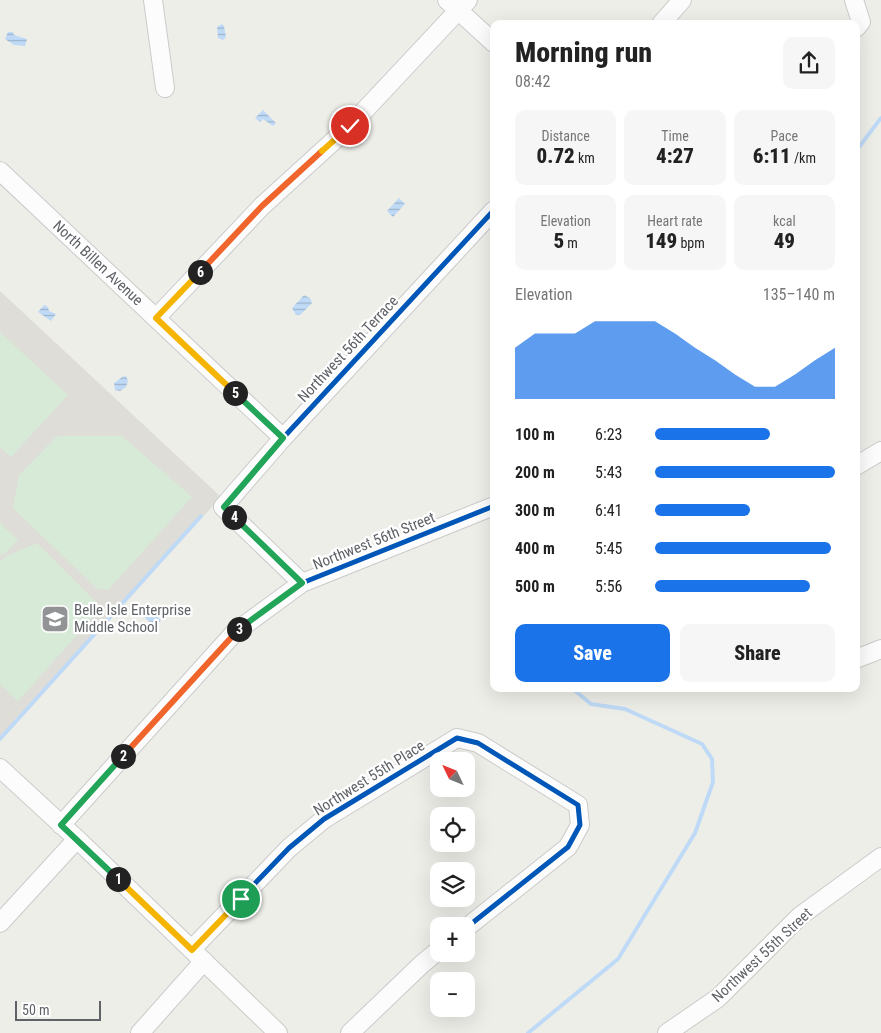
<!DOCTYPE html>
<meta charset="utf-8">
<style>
:root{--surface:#fff;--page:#f6f6f6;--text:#222;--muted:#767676;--accent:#1a73e8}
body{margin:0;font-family:"Roboto Condensed",sans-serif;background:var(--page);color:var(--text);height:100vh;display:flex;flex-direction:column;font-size:19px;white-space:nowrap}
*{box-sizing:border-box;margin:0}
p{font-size:16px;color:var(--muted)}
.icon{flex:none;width:28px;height:28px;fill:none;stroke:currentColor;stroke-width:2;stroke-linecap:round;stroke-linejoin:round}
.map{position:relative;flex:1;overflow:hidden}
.panel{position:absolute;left:490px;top:20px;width:370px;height:672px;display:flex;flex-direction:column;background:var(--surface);border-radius:10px;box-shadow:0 5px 20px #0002}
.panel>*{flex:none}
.needle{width:32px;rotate:313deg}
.fabs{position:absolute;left:430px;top:752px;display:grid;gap:10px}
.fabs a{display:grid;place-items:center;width:45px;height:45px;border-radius:10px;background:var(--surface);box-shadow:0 5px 20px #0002;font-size:25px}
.scale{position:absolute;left:15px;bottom:12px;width:86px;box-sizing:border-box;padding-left:5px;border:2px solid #5f6267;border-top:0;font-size:14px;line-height:18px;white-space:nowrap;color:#5f6267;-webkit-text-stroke:4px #fff;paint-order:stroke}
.pin{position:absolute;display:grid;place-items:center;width:42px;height:42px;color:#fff;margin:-21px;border:2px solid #fff;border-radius:50%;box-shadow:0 1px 5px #0007}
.km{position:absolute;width:25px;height:25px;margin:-12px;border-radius:50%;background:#222;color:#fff;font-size:14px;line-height:25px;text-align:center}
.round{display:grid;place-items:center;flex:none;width:52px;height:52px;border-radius:10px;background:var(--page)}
.summary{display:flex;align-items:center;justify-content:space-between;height:85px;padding:0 25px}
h1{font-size:28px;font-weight:800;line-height:38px}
.figures{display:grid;grid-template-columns:repeat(3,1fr);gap:8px;height:85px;padding:5px 25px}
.figures div{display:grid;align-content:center;border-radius:10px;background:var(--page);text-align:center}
.figures b{font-size:21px;font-weight:800}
.figures small{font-size:14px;font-weight:400}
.figures p{font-size:14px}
.chart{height:140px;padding:10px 25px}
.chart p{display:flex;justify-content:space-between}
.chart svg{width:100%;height:90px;margin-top:5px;fill:var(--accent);opacity:.7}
.primary-button{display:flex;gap:10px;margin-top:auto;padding:10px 25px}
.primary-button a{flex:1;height:58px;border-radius:10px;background:var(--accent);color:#fff;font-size:20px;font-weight:800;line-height:58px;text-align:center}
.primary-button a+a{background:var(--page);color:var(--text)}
ul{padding:0 25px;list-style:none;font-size:16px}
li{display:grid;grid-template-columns:80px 60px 1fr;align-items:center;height:38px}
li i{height:12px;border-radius:6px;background:var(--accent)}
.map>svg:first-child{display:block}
</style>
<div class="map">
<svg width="881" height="1033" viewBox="0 0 881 1033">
<defs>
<pattern id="water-rules" width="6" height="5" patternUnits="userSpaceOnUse" patternTransform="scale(1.25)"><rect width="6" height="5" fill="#bfdaf6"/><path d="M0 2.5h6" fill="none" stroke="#9eb4cb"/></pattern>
</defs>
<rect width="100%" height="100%" fill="#eeeee9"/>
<!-- education -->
<path fill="#deddd8" d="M0 291 221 497 0 741Z"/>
<!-- garden -->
<path fill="#d7ead7" d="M0 332 68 395 11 457 0 447Z
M57 436H122L192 497 108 590 96 588 13 508 19 475Z
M0 523 18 540 3 555 0 553Z
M37 543 95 601 96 614 18 701 0 684V561L7 556Z"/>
<!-- water -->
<path fill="url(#water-rules)" d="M222 24 224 26 226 37 223 40 218 38 217 27Z
M8 32H13L14 35 27 39 25 46 14 45 5 39Z
M263 110 276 123 273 126 263 119 260 122 255 118Z
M399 198 405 204 393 217 387 211Z
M304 295 310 298 312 303 300 315H296L292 308Z
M44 305 48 307 49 311 56 314 51 321 38 312Z
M126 376 128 381 126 387 120 391 115 390 114 383 122 377Z
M147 608 161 620 155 627 142 615Z"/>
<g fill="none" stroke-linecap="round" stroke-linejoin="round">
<!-- stream -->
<path stroke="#bfdaf6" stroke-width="4" d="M856 151 881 118
M0 739 201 516
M528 1033 618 959 695 833 713 782 712 759 702 744 625 709 591 704 573 689"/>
<defs>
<path id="minor" d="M153 0 165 88
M447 0 494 43
M854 0 861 22 856 28
M661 24 682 0
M0 171 283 438
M156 318 262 206 350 126 468 0
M856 466 881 451
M302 583 223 507 283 438 494 210
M856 659 881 649
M0 768 77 839 278 1033
M61 825 235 632 302 583 494 506
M0 923 77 839
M192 949 289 848 324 819 457 738 478 743 578 805 580 825 568 847 466 928
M140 1033 204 961
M350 1033 422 964 439 950
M667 1033 718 998 800 916 881 857"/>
</defs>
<!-- minor casing -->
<use href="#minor" stroke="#cacaca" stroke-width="20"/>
<!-- minor -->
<use href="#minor" stroke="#fcfcfc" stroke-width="18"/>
<defs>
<path id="cycleway" d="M302 583 223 507 283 438 494 210
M61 825 235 632 302 583 494 506
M192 949 289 848 324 819 457 738 478 743 578 805 580 825 568 847 466 928"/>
</defs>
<!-- cycleway casing -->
<use href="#cycleway" stroke="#fff" stroke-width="8"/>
<!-- cycleway -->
<use href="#cycleway" stroke="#0057b8" stroke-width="5"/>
</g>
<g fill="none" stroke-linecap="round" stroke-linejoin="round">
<defs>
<path id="split-1" d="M118 879 192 950 241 899"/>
<path id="split-2" d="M118 879 61 825 123 756"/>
<path id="split-3" d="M123 756 239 629"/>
<path id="split-4" d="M234 517 302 583 239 629"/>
<path id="split-5" d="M234 517 224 507 283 438 235 393"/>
<path id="split-6" d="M200 272 156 318 235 393"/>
<path id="split-7" d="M200 272 262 206 322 151"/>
<path id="split-8" d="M322 151 350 126"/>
</defs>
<!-- split-1 casing -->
<use href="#split-1" stroke="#fff" stroke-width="10"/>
<!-- split-2 casing -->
<use href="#split-2" stroke="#fff" stroke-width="10"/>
<!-- split-3 casing -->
<use href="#split-3" stroke="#fff" stroke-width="10"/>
<!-- split-4 casing -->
<use href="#split-4" stroke="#fff" stroke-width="10"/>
<!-- split-5 casing -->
<use href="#split-5" stroke="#fff" stroke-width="10"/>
<!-- split-6 casing -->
<use href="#split-6" stroke="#fff" stroke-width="10"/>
<!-- split-7 casing -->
<use href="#split-7" stroke="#fff" stroke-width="10"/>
<!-- split-8 casing -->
<use href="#split-8" stroke="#fff" stroke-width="10"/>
<!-- split-1 -->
<use href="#split-1" stroke="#f5b400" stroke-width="6"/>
<!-- split-2 -->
<use href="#split-2" stroke="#22a559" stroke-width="6"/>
<!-- split-3 -->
<use href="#split-3" stroke="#f0652b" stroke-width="6"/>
<!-- split-4 -->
<use href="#split-4" stroke="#22a559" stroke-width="6"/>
<!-- split-5 -->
<use href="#split-5" stroke="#22a559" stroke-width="6"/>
<!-- split-6 -->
<use href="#split-6" stroke="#f5b400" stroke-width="6"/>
<!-- split-7 -->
<use href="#split-7" stroke="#f0652b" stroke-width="6"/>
<!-- split-8 -->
<use href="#split-8" stroke="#f5b400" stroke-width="6"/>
</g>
<!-- icons -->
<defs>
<symbol id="school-square" viewBox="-11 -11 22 22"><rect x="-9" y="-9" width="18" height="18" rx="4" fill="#919394" stroke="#fff"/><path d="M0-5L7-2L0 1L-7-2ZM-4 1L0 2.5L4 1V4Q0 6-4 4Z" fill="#fff"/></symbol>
</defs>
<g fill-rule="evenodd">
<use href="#school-square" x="39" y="603" width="32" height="32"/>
</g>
<g text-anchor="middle" stroke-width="4.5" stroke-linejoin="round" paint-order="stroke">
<!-- street labels -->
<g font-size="15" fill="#5f6267" stroke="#fff">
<text transform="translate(98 263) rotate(43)" y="5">North Billen Avenue</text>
<text transform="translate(348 349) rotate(-47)" y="5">Northwest 56th Terrace</text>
<text transform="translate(374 541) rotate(-22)" y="5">Northwest 56th Street</text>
<text transform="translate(369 778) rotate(-32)" y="5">Northwest 55th Place</text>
<text transform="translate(762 955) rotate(-43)" y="5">Northwest 55th Street</text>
</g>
<!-- poi labels -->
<g font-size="15" fill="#5f6267" stroke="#fff" text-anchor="start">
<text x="74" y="615">Belle Isle Enterprise<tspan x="74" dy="17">Middle School</tspan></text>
</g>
</g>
</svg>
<div class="fabs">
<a><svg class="needle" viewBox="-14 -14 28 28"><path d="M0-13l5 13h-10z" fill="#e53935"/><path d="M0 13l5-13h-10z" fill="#767676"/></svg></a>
<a><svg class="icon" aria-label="locate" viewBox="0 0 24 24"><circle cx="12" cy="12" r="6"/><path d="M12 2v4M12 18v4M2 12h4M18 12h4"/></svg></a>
<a><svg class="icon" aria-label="layers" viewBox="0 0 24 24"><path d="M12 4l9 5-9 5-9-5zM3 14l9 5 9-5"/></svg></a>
<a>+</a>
<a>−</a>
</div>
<div class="scale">50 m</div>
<div class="pin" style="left:241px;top:899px;background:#1e9e55"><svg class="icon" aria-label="arrive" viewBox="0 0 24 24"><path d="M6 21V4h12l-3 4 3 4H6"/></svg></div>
<div class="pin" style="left:350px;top:126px;background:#d93025"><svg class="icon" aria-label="check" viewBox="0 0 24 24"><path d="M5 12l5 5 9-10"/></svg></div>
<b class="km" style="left:118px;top:879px">1</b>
<b class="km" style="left:123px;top:756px">2</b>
<b class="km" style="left:239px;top:629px">3</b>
<b class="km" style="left:234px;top:517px">4</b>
<b class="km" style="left:235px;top:393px">5</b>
<b class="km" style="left:200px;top:272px">6</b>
<section class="panel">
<div class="summary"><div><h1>Morning run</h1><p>08:42</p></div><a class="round"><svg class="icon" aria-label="share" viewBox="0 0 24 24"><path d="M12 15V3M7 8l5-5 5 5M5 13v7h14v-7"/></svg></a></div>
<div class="figures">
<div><p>Distance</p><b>0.72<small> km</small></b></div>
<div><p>Time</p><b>4:27</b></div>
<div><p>Pace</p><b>6:11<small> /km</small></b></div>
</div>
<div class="figures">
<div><p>Elevation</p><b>5<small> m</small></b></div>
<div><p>Heart rate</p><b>149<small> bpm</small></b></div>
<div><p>kcal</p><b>49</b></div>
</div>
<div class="chart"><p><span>Elevation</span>135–140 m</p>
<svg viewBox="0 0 160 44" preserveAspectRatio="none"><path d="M0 44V19L10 12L20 12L30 12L40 6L50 6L60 6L70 6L80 12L90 19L100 25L110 32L120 38L130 38L140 32L150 25L160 19V44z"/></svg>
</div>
<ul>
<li><b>100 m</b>6:23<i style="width:64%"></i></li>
<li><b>200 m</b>5:43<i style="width:100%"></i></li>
<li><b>300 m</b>6:41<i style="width:53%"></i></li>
<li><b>400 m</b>5:45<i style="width:98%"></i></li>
<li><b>500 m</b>5:56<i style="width:86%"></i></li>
</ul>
<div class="primary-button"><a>Save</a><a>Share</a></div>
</section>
</div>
